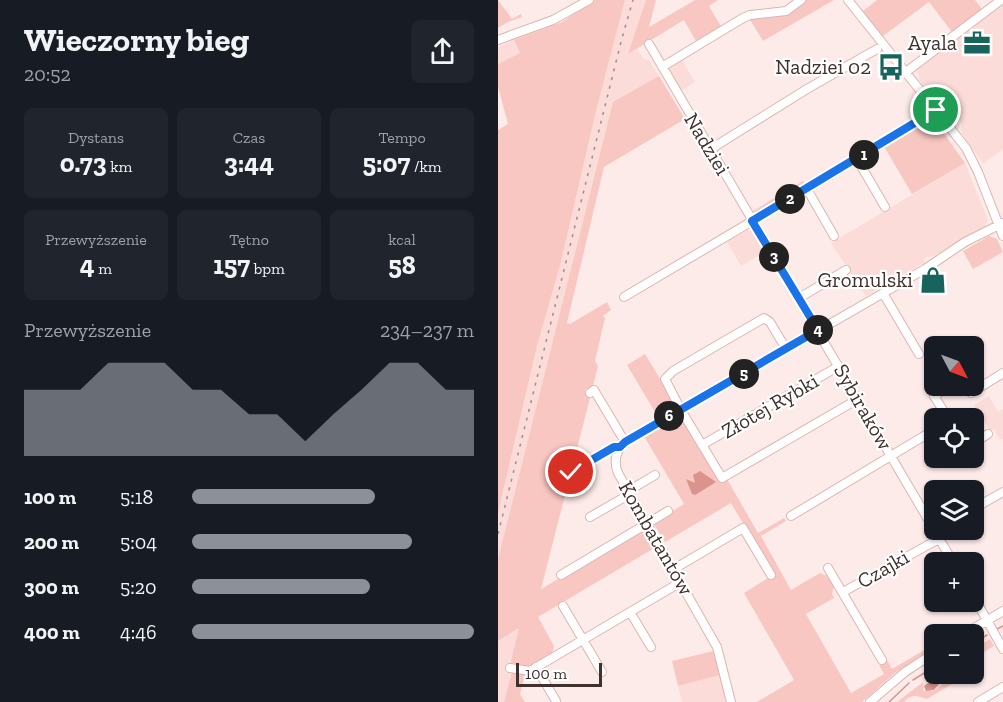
<!DOCTYPE html>
<html lang="pl">
<meta charset="utf-8">
<style>
:root{--surface:#171b24;--page:#20242c;--text:#f1f3f6;--muted:#9ea1a6;--accent:#8c9099}
body{margin:0;font-family:"Zilla Slab",serif;background:var(--page);color:var(--text);height:100vh;display:flex;flex-direction:column;font-size:22px;white-space:nowrap}
*{box-sizing:border-box;margin:0}
p{font-size:20px;color:var(--muted)}
.icon{flex:none;width:33px;height:33px;fill:none;stroke:currentColor;stroke-width:2;stroke-linecap:round;stroke-linejoin:round}
.map{position:relative;flex:1;overflow:hidden}
.sheet{display:flex;flex-direction:column;background:var(--surface);width:498px}
.sheet>*{flex:none}
.needle{width:39px;rotate:131deg}
.tools{position:absolute;left:426px;top:336px;display:grid;gap:12px}
.tools a{display:grid;place-items:center;width:60px;height:60px;border-radius:9px;background:var(--surface);box-shadow:0 2px 4px #0004;font-size:30px}
.scale{position:absolute;left:18px;bottom:15px;width:86px;box-sizing:border-box;padding-left:6px;border:3px solid #40302e;border-top:0;font-size:16px;line-height:21px;white-space:nowrap;color:#40302e;-webkit-text-stroke:4px #fff;paint-order:stroke}
.pin{position:absolute;display:grid;place-items:center;width:51px;height:51px;color:#fff;margin:-26px;border:3px solid #fff;border-radius:50%;box-shadow:0 2px 6px #0007}
.km{position:absolute;width:30px;height:30px;margin:-15px;border-radius:50%;background:#222;color:#fff;font-size:16px;line-height:30px;text-align:center}
.round{display:grid;place-items:center;flex:none;width:63px;height:63px;border-radius:9px;background:var(--page)}
.headline{display:flex;align-items:center;justify-content:space-between;height:102px;padding:0 24px}
h1{font-size:33px;font-weight:700;line-height:45px}
.metrics{display:grid;grid-template-columns:repeat(3,1fr);gap:9px;height:102px;padding:6px 24px}
.metrics div{display:grid;align-content:center;border-radius:9px;background:var(--page);text-align:center}
.metrics b{font-size:26px;font-weight:700}
.metrics small{font-size:16px;font-weight:400}
.metrics p{font-size:16px}
.chart{height:168px;padding:12px 24px}
.chart p{display:flex;justify-content:space-between}
.chart svg{width:100%;height:108px;margin-top:6px;fill:var(--accent);opacity:.7}
ul{padding:0 24px;list-style:none;font-size:20px}
li{display:grid;grid-template-columns:96px 72px 1fr;align-items:center;height:45px}
li i{height:15px;border-radius:8px;background:var(--accent)}
main{display:flex;flex:1;min-height:0}
.map>svg:first-child{display:block}
</style>
<main>
<section class="sheet">
<div class="headline"><div><h1>Wieczorny bieg</h1><p>20:52</p></div><a class="round"><svg class="icon" aria-label="share" viewBox="0 0 24 24"><path d="M12 15V3M7 8l5-5 5 5M5 13v7h14v-7"/></svg></a></div>
<div class="metrics">
<div><p>Dystans</p><b>0.73<small> km</small></b></div>
<div><p>Czas</p><b>3:44</b></div>
<div><p>Tempo</p><b>5:07<small> /km</small></b></div>
</div>
<div class="metrics">
<div><p>Przewyższenie</p><b>4<small> m</small></b></div>
<div><p>Tętno</p><b>157<small> bpm</small></b></div>
<div><p>kcal</p><b>58</b></div>
</div>
<div class="chart"><p><span>Przewyższenie</span>234–237 m</p>
<svg viewBox="0 0 160 44" preserveAspectRatio="none"><path d="M0 44V17L10 17L20 17L30 6L40 6L50 6L60 17L70 17L80 27L90 27L100 38L110 27L120 17L130 6L140 6L150 17L160 17V44z"/></svg>
</div>
<ul>
<li><b>100 m</b>5:18<i style="width:65%"></i></li>
<li><b>200 m</b>5:04<i style="width:78%"></i></li>
<li><b>300 m</b>5:20<i style="width:63%"></i></li>
<li><b>400 m</b>4:46<i style="width:100%"></i></li>
</ul>
</section>
<div class="map">
<svg width="505" height="702" viewBox="0 0 505 702">
<rect width="100%" height="100%" fill="#fdebe9"/>
<!-- built -->
<path fill="#fcdcd9" d="M127 0H148L131 53 139 48 146 59 151 60 161 76 115 103 0 559V513L39 346 62 266 98 111Z
M505 3V149L485 164 463 132 464 124 458 116 451 117 438 101 439 97 431 86 427 87 421 80V75L417 69Z
M16 40 22 53 0 64V47Z
M183 58 197 82 183 91 169 67Z
M467 163 490 220 487 227 436 256 429 257 425 260 427 262 390 283 384 284 385 286 368 296 333 243Z
M249 230 255 231 267 252 243 266 229 242Z
M433 268 441 281 435 286 434 285 426 288 420 278Z
M491 396 500 412 505 409V439L502 440 496 429 492 431 476 405Z
M22 628 12 665 16 667 6 702H0V641Z
M222 675 228 702H184L180 686Z"/>
<!-- green -->
<path fill="#f9c7c2" d="M0 0 14 19 23 14 24 17 10 22 0 28Z
M97 0H127L98 111 62 266 39 346 0 513V130L10 124 0 87V64L22 53 16 40 64 22Z
M148 0H158L151 27 197 0H220L211 6 224 28 199 43 186 20 130 54Z
M307 0H336L265 41 251 18 287 14Z
M379 0H477L484 9 454 32 431 2 385 36 365 11Z
M161 76 187 119 106 167 69 323 72 324 109 302 113 310 105 316 107 318 97 361 100 366 95 386 87 390 92 398 43 589 147 528 158 547 40 617 56 646 54 654 31 668 17 664 16 667 12 665 21 628 0 641V559L115 102Z
M435 118 467 163 414 194 387 148Z
M305 181 308 185 256 214 255 211Z
M491 236 499 239 505 252 475 269 465 251Z
M147 354 176 402 173 409 160 417 129 365Z
M183 415 223 483 229 479 260 533 286 518 288 521 263 536 293 590 322 573 329 576 336 586 334 594 336 598 308 614 353 693 386 674 381 665 389 660 394 669 428 649 430 651 397 673 364 702H259L296 680 246 593 275 575 233 503 167 542 155 523 186 504 146 436Z
M492 639 496 646 483 654H480L476 649Z
M215 651 222 675 180 686 174 661Z
M14 672 27 674 22 694 27 702H6Z
M459 674H471L429 699C419 696 414 693 406 702H399L425 682 426 691H435Z"/>
<!-- water -->
<path fill="#da938d" d="M202 471 218 482 197 495 194 494 188 479 197 483 195 475Z
M442 674H457L441 684 436 690 428 691 426 686Z"/>
<g fill="none" stroke-linecap="round" stroke-linejoin="round">
<!-- stream -->
<path stroke="#da938d" stroke-width="1.5" d="M499 629 505 626
M476 643 489 635
M415 680 436 667
M391 702 411 683"/>
<defs>
<path id="minor" d="M350 0 468 148 480 172 505 236
M0 40 55 20 91 0
M151 44 455 562
M164 67 245 18 252 15 288 11 303 0
M408 72 503 0
M216 147 309 89 379 49
M359 159 387 207
M309 189 336 236
M385 293 421 354
M126 297 342 169 438 110
M301 298 348 270
M288 349 272 322 266 318 175 371 167 379 183 410 224 478 360 399
M92 393 96 390 127 442
M473 393 505 373
M450 418 436 396 453 386
M476 443 490 434
M204 445 341 366
M73 472 116 447H122
M130 491 157 475
M476 513 482 505 505 492
M293 516 436 430
M92 517 132 494
M330 568 384 660
M176 569 245 528 273 575
M63 575 170 511
M345 592 457 530
M476 597 505 649
M65 606 104 672
M132 612 153 647
M466 634 505 611
M38 667 58 701
M12 668 32 671 183 582
M233 702 219 647 120 473C115 461 118 451 127 442L427 269 467 242 505 223
M372 702 407 672 436 653
M480 702 505 687"/>
</defs>
<!-- minor casing -->
<use href="#minor" stroke="#ddb4b0" stroke-width="10"/>
<!-- minor -->
<use href="#minor" stroke="#fff" stroke-width="8"/>
<!-- rail -->
<path stroke="#9f8e8c" stroke-width="1.5" stroke-dasharray="3 6" stroke-linecap="butt" d="M0 534 124 38 135 0"/>
</g>
<g fill="none" stroke-linecap="round" stroke-linejoin="round">
<defs>
<path id="route" d="M73 472 116 447H122L127 442 320 330 254 221 438 110"/>
</defs>
<!-- route casing -->
<use href="#route" stroke="#fff" stroke-width="12"/>
<!-- route -->
<use href="#route" stroke="#1a73e8" stroke-width="8"/>
</g>
<!-- icons -->
<defs>
<symbol id="office-bare" viewBox="-9 -9 18 18"><path d="M-6-3h4V-5.5h4V-3h4V5H-6ZM-1-4.5V-3h2v-1.5ZM-6 0V1H6V0Z" fill="#17645d" stroke="#fff" stroke-width="2.5" paint-order="stroke"/></symbol>
<symbol id="bus-bare" viewBox="-9 -9 18 18"><path d="M-5-6H5V4H4V6H2V4H-2V6H-4V4H-5ZM-3.5-4V0h7V-4ZM-3.5 1.2v1.5H-2V1.2ZM2 1.2v1.5H3.5V1.2Z" fill="#17645d" stroke="#fff" stroke-width="2.5" paint-order="stroke"/></symbol>
<symbol id="shop-bare" viewBox="-9 -9 18 18"><path d="M-5-2.5h2.3a2.7 3.5 0 0 1 5.4 0H5L5.5 6h-11ZM-1.5-2.5h3a1.5 2.3 0 0 0-3 0Z" fill="#17645d" stroke="#fff" stroke-width="2.5" paint-order="stroke"/></symbol>
</defs>
<g fill-rule="evenodd">
<use href="#office-bare" x="460" y="24" width="38" height="38"/>
<use href="#bus-bare" x="374" y="48" width="38" height="38"/>
<use href="#shop-bare" x="416" y="261" width="38" height="38"/>
</g>
<g text-anchor="middle" stroke-width="4.5" stroke-linejoin="round" paint-order="stroke">
<!-- poi labels -->
<g font-size="21" fill="#40302e" stroke="#fff" text-anchor="end">
<text x="459" y="50">Ayala</text>
<text x="373" y="74">Nadziei 02</text>
<text x="415" y="287">Gromulski</text>
</g>
<!-- street labels -->
<g font-size="21" fill="#40302e" stroke="#fff">
<text transform="translate(209 144) rotate(59)" y="7">Nadziei</text>
<text transform="translate(272 406) rotate(-30)" y="7">Złotej Rybki</text>
<text transform="translate(365 407) rotate(60)" y="7">Sybiraków</text>
<text transform="translate(158 538) rotate(60)" y="7">Kombatantów</text>
<text transform="translate(385 569) rotate(-30)" y="7">Czajki</text>
</g>
</g>
</svg>
<div class="tools">
<a><svg class="needle" viewBox="-14 -14 28 28"><path d="M0-13l5 13h-10z" fill="#e53935"/><path d="M0 13l5-13h-10z" fill="#9ea1a6"/></svg></a>
<a><svg class="icon" aria-label="locate" viewBox="0 0 24 24"><circle cx="12" cy="12" r="6"/><path d="M12 2v4M12 18v4M2 12h4M18 12h4"/></svg></a>
<a><svg class="icon" aria-label="layers" viewBox="0 0 24 24"><path d="M12 4l9 5-9 5-9-5zM3 14l9 5 9-5"/></svg></a>
<a>+</a>
<a>−</a>
</div>
<div class="scale">100 m</div>
<div class="pin" style="left:438px;top:110px;background:#1e9e55"><svg class="icon" aria-label="arrive" viewBox="0 0 24 24"><path d="M6 21V4h12l-3 4 3 4H6"/></svg></div>
<div class="pin" style="left:73px;top:472px;background:#d93025"><svg class="icon" aria-label="check" viewBox="0 0 24 24"><path d="M5 12l5 5 9-10"/></svg></div>
<b class="km" style="left:366px;top:155px">1</b>
<b class="km" style="left:292px;top:199px">2</b>
<b class="km" style="left:276px;top:257px">3</b>
<b class="km" style="left:320px;top:330px">4</b>
<b class="km" style="left:246px;top:374px">5</b>
<b class="km" style="left:171px;top:416px">6</b>
</div>
</main>
